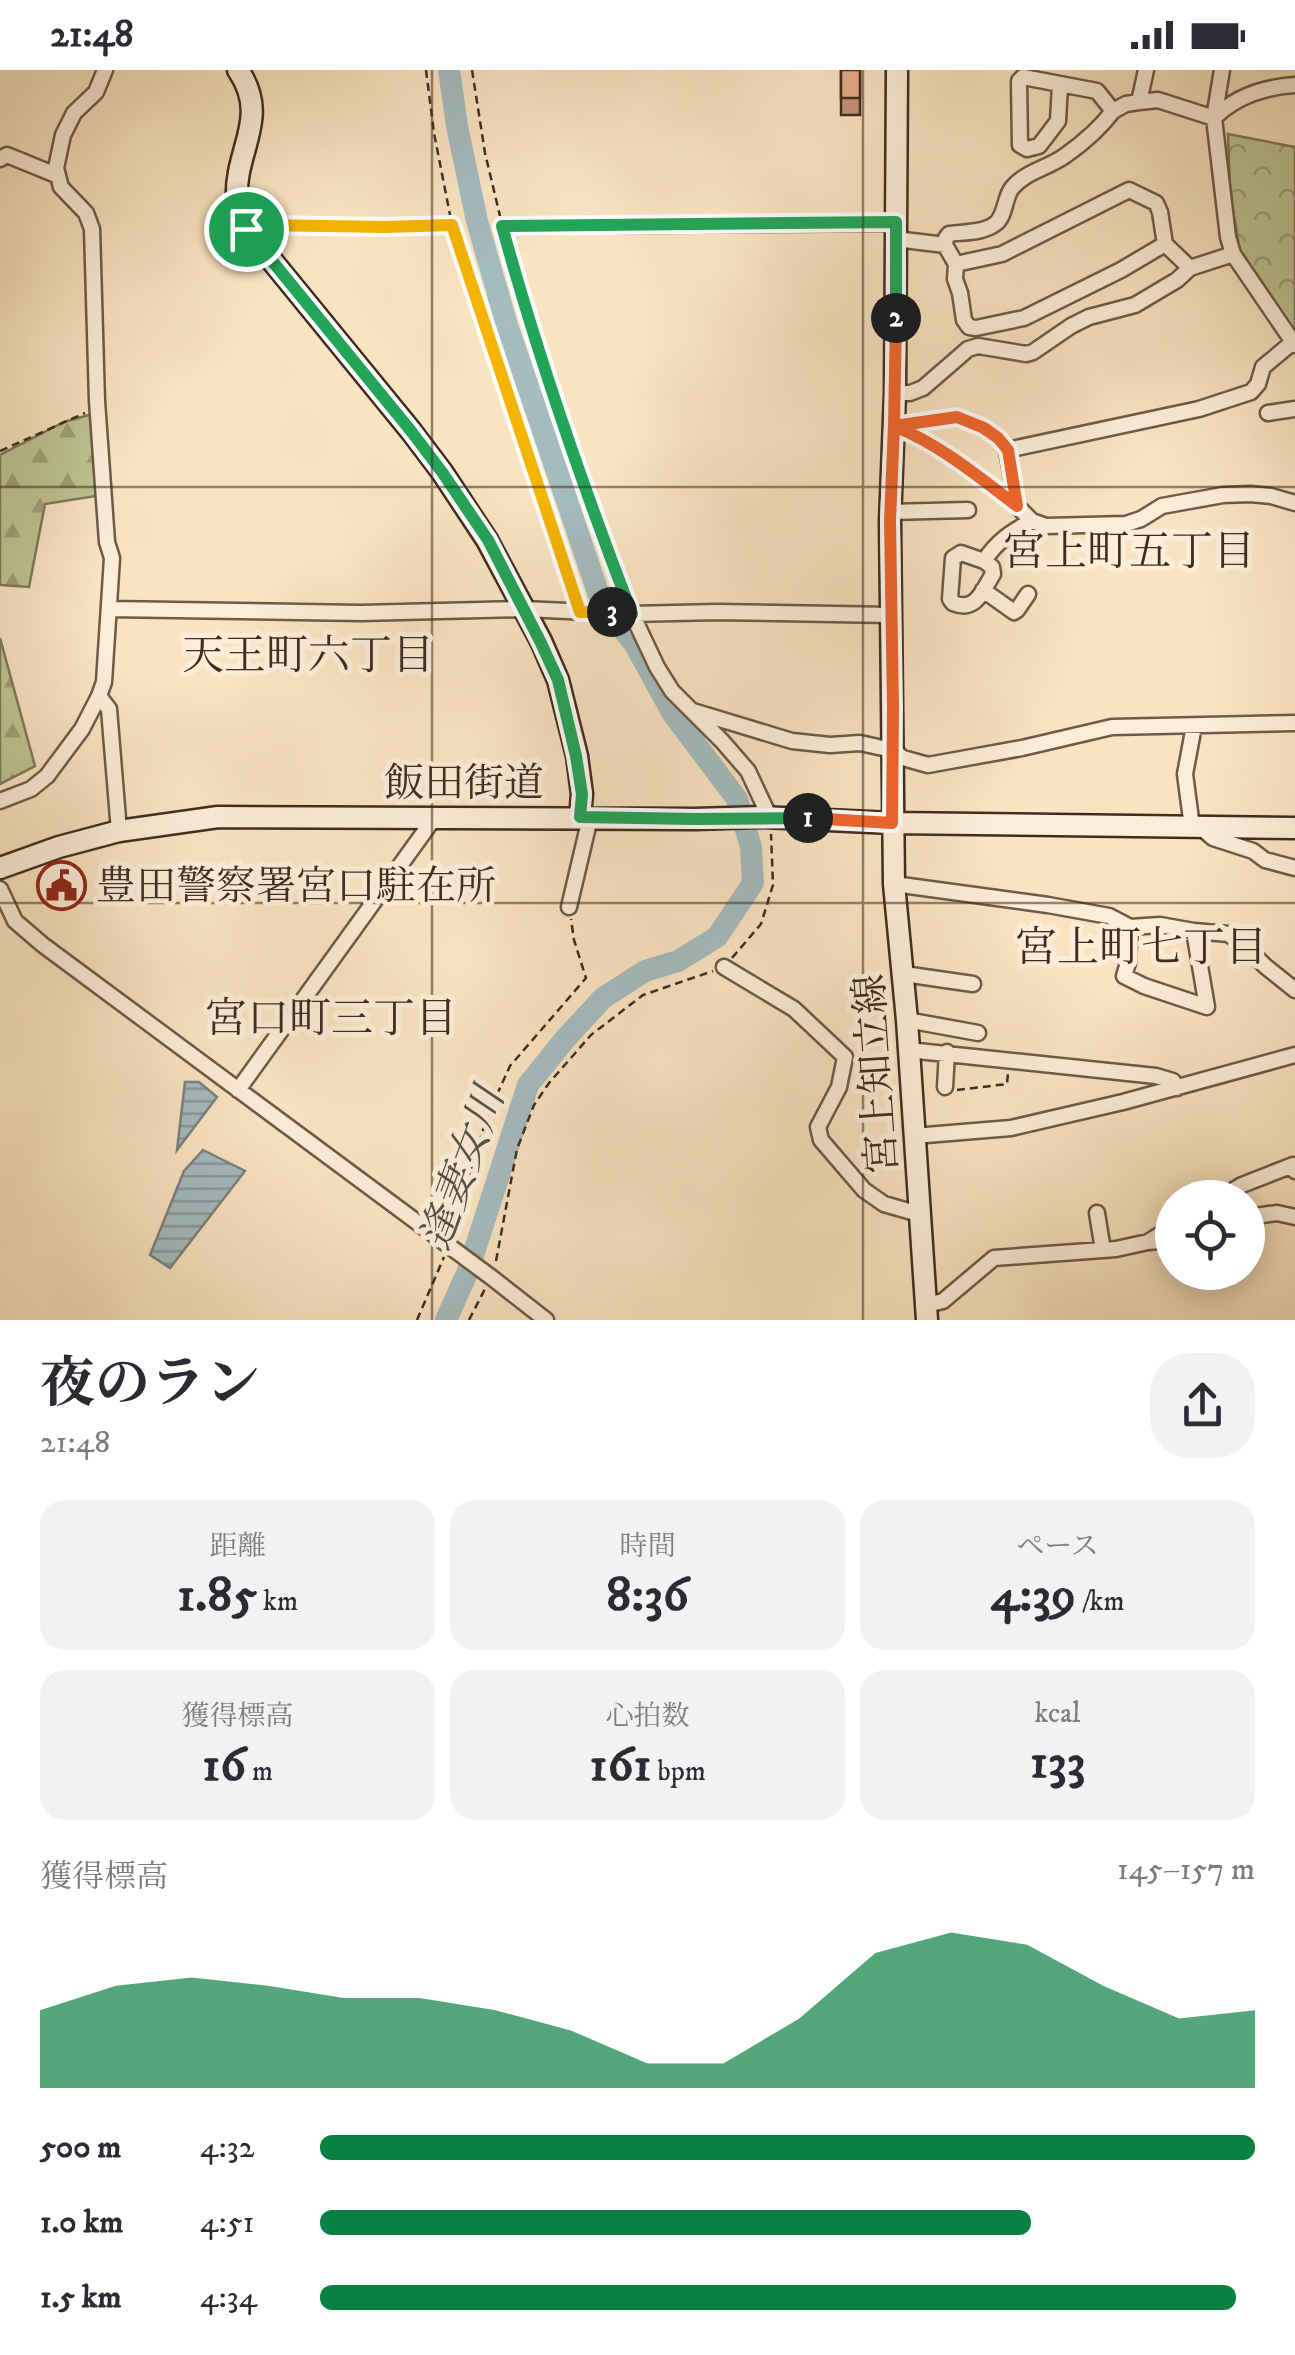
<!DOCTYPE html>
<html lang="ja">
<meta charset="utf-8">
<style>
:root{--surface:#fff;--page:#f2f2f3;--text:#2b2b33;--muted:#7c7c81;--accent:#0b8043}
body{margin:0;font-family:"IM FELL DW Pica","Noto Serif JP",serif;background:var(--page);color:var(--text);height:100vh;display:flex;flex-direction:column;font-size:38px;white-space:nowrap}
*{box-sizing:border-box;margin:0}
p{font-size:32px;color:var(--muted)}
.icon{flex:none;width:55px;height:55px;fill:none;stroke:currentColor;stroke-width:2;stroke-linecap:round;stroke-linejoin:round}
.map{position:relative;height:1250px;overflow:hidden}
.panel{display:flex;flex-direction:column;background:var(--surface);flex:1}
.panel>*{flex:none}
.controls{position:absolute;left:1155px;top:1110px;display:grid;gap:20px}
.controls a{display:grid;place-items:center;width:110px;height:110px;border-radius:50%;background:var(--surface);box-shadow:0 5px 25px #0003;font-size:50px}
.pin{position:absolute;display:grid;place-items:center;width:85px;height:85px;color:#fff;margin:-42px;border:5px solid #fff;border-radius:50%;box-shadow:0 2px 10px #0007}
.km{position:absolute;width:50px;height:50px;margin:-25px;border-radius:50%;background:#222;color:#fff;font-size:28px;line-height:50px;text-align:center}
.round{display:grid;place-items:center;flex:none;width:105px;height:105px;border-radius:40px;background:var(--page)}
.headline{display:flex;align-items:center;justify-content:space-between;height:170px;padding:0 40px}
h1{font-size:55px;font-weight:700;line-height:75px}
.stats{display:grid;grid-template-columns:repeat(3,1fr);gap:15px;height:170px;padding:10px 40px}
.stats div{display:grid;align-content:center;border-radius:25px;background:var(--page);text-align:center}
.stats b{font-size:50px;font-weight:700}
.stats small{font-size:28px;font-weight:400}
.stats p{font-size:28px}
.chart{height:280px;padding:20px 40px}
.chart p{display:flex;justify-content:space-between}
.chart svg{width:100%;height:180px;margin-top:10px;fill:var(--accent);opacity:.7}
ul{padding:0 40px;list-style:none;font-size:32px}
li{display:grid;grid-template-columns:160px 120px 1fr;align-items:center;height:75px}
li i{height:25px;border-radius:12px;background:var(--accent)}
.status{display:flex;justify-content:space-between;align-items:center;height:70px;padding:0 50px;background:var(--surface);direction:ltr}
.status svg{height:28px;fill:currentColor}
.map>svg:first-child{display:block}
</style>
<div class="status"><b>21:48</b><svg viewBox="0 0 49 12"><path d="M0 12V9h3v3zM5 12V6h3v6zM10 12V3h3v9zM15 12V0h3v12zM26 1h20v11H26zM47 4h2v5h-2z"/></svg></div>
<div class="map">
<svg width="1295" height="1250" viewBox="0 0 1295 1250">
<defs>
<pattern id="forest-firs" width="22" height="20" patternUnits="userSpaceOnUse" patternTransform="scale(2.5)"><rect width="22" height="20" fill="#bdc493"/><path d="M5 1l3.5 6h-7zM16 11l3.5 6h-7z" fill="#9b9f77"/></pattern>
<pattern id="park-crowns" width="20" height="18" patternUnits="userSpaceOnUse" patternTransform="scale(2.5)"><rect width="20" height="18" fill="#bdc493"/><path d="M2 6a3 3 0 1 1 6 0M12 15a3 3 0 1 1 6 0" fill="none" stroke="#9b9f77"/></pattern>
<pattern id="water-rules" width="6" height="5" patternUnits="userSpaceOnUse" patternTransform="scale(2.5)"><rect width="6" height="5" fill="#a4bbbf"/><path d="M0 2.5h6" fill="none" stroke="#87989b"/></pattern>
</defs>
<rect width="100%" height="100%" fill="#f9e3c1"/>
<filter id="stains"><feTurbulence type="fractalNoise" baseFrequency=".002" numOctaves="4"/><feColorMatrix values="0 0 0 0 .2 0 0 0 0 .09 0 0 0 0 .02 0 0 0 .5 -.17"/></filter>
<radialGradient id="worn" r=".72"><stop offset=".6" stop-color="#630" stop-opacity="0"/><stop offset="1" stop-color="#630" stop-opacity=".3"/></radialGradient>
<!-- forest -->
<path fill="url(#forest-firs)" stroke="#7e7859" stroke-width="2.5" d="M96 343V426L45 434 29 517 0 515V385L64 352Z
M0 568 35 696 0 714Z"/>
<!-- park -->
<path fill="url(#park-crowns)" stroke="#7e7859" stroke-width="2.5" d="M1228 64 1295 77V263L1242 193 1230 122Z"/>
<!-- water -->
<path fill="url(#water-rules)" stroke="#7c827f" stroke-width="2.5" d="M185 1012H199L217 1027 177 1080Z
M203 1080 245 1101 170 1198 150 1185 184 1101Z"/>
<g fill="none" stroke-linecap="round" stroke-linejoin="round">
<!-- river -->
<path stroke="#a4bbbf" stroke-width="22" d="M446 1250 468 1201 528 1015 566 968 603 928 645 901 678 891 717 867 753 813 751 777 737 729 673 644 634 573 602 534 506 252 477 151 457 56 449 0"/>
<defs>
<path id="street" d="M1146 0 1139 32 1158 30 1214 48
M1222 0 1214 48 1228 167 1233 184 1295 275
M1060 15 1058 51 1039 76 1027 79 1020 75 1019 11 1023 7 1097 21 1113 41 1126 34 1139 32
M1214 48C1236 26 1264 17 1295 15
M0 89 7 85 56 105
M503 156 896 153
M896 169 945 175 956 194 955 209 960 223 964 250 969 257 976 258 1024 248 1121 200 1165 174
M945 175 946 168 949 164C963 162 983 163 995 154 1006 146 1004 128 1012 118 1026 101 1049 98 1066 85 1083 73 1101 57 1113 41
M956 194 1002 184 1129 120 1156 133 1160 142 1165 174 1190 198
M895 323H910L923 318 968 279 978 276 1026 284 1033 282 1071 256 1089 247 1135 235 1177 210 1190 198 1233 184
M1268 343 1295 339
M894 356 957 347 984 358 998 368 1007 380 1017 436 1032 451 1046 456 1126 454 1141 449 1162 436 1223 425 1250 424 1271 426 1295 433
M1007 380 1199 339 1251 322 1258 314 1263 297 1293 272
M890 442 968 440
M984 491 992 497 993 504C983 520 976 543 953 533L950 529 953 488 961 483 984 491C997 471 1011 462 1032 451
M983 520 1014 542 1017 540 1028 524
M110 539 361 543 524 539 632 544 717 542 891 545
M632 544 657 597 672 621 722 671 748 701 770 748
M99 626 109 639 119 761
M693 641 792 671 830 675 860 673 892 680 903 688 928 695 1022 678 1112 657 1295 653
M0 731 31 719 47 706 82 659 99 626 104 612 112 488 107 472 97 331 92 159 86 143 61 117 56 98 63 65 74 43 96 22 105 0
M1192 757 1185 704 1194 656
M1200 757 1213 768 1253 781 1265 790 1295 798
M894 814 1048 835 1109 846 1130 857 1160 855 1194 861 1207 937 1144 916 1124 906 1128 893 1130 857
M0 819 15 851 43 875 491 1207 546 1250
M569 837 590 748
M1194 861 1228 864 1242 873 1265 896 1295 920
M724 897 794 939 845 987 839 1017 818 1057 821 1070 864 1120 884 1134 919 1144
M904 904 973 914
M907 950 978 963
M908 980 1156 1006 1173 1011 1177 1018
M945 1017 947 982
M238 1020 435 747
M914 1066 1011 1058 1123 1032 1295 985
M1220 1128 1242 1115 1293 1095 1295 1101
M1097 1143 1103 1180
M1248 1147 1277 1143 1295 1147
M1172 1157 1148 1172 1172 1170
M926 1235 943 1231 994 1188 1116 1179 1148 1172"/>
<path id="secondary" d="M238 0C271 48 234 80 237 129 237 140 241 149 246 159L411 361 442 402 487 470 541 571 558 610 577 686 582 724 580 747
M897 0 895 323 890 451 894 814 907 950 927 1250
M0 798 59 777 119 761 218 747 695 749 761 747 892 753 1295 758"/>
</defs>
<!-- street casing -->
<use href="#street" stroke="#6e5a48" stroke-width="19"/>
<!-- secondary casing -->
<use href="#secondary" stroke="#402c1f" stroke-width="25"/>
<!-- path -->
<path stroke="#402c1f" stroke-width="2.5" stroke-dasharray="8 5" stroke-linecap="butt" d="M426 0 434 63 452 155 575 526
M472 0 485 83 500 146
M263 155 385 157 450 155
M506 168 521 225 605 473 627 530
M920 367 975 403 1000 423
M0 381 85 343
M732 888 761 854 773 815 771 764
M957 1020 1007 1014 1008 1003
M454 1161 460 1145 472 1094 489 1042 510 996 586 908 574 870 571 849
M496 1191 517 1079 534 1035 549 1013 591 965 643 925 713 901
M417 1250 444 1187
M469 1250 486 1217"/>
<!-- street -->
<use href="#street" stroke="#fbedd7" stroke-width="14"/>
<!-- secondary -->
<use href="#secondary" stroke="#fbedd7" stroke-width="20"/>
</g>
<!-- wall -->
<path fill="#c79276" stroke="#402c1f" stroke-width="2.5" d="M841 0H860V45H841Z"/>
<!-- building -->
<path fill="#e7aa89" stroke="#402c1f" stroke-width="2.5" d="M841 0H860V28H841Z"/>
<g fill="none" stroke-linecap="round" stroke-linejoin="round">
<defs>
<path id="split-1" d="M246 159 411 361 442 402 488 470 540 571 558 610 576 686 582 724 580 747 695 749 808 748"/>
<path id="split-2" d="M808 748 892 753 893 637 890 451 894 356C939 374 978 406 1017 436L1008 380 998 368 984 358 957 347 894 356 896 248"/>
<path id="split-3" d="M612 542 632 544C583 417 538 287 502 156L896 152V248"/>
<path id="split-4" d="M246 159 262 155 385 157 452 155 580 542H612"/>
</defs>
<!-- split-1 casing -->
<use href="#split-1" stroke="#fff" stroke-width="20"/>
<!-- split-2 casing -->
<use href="#split-2" stroke="#fff" stroke-width="20"/>
<!-- split-3 casing -->
<use href="#split-3" stroke="#fff" stroke-width="20"/>
<!-- split-4 casing -->
<use href="#split-4" stroke="#fff" stroke-width="20"/>
<!-- split-1 -->
<use href="#split-1" stroke="#22a559" stroke-width="12"/>
<!-- split-2 -->
<use href="#split-2" stroke="#f0652b" stroke-width="12"/>
<!-- split-3 -->
<use href="#split-3" stroke="#22a559" stroke-width="12"/>
<!-- split-4 -->
<use href="#split-4" stroke="#f5b400" stroke-width="12"/>
</g>
<!-- grid -->
<path fill="none" stroke="#402c1f" stroke-width="2.5" stroke-opacity="0.55" d="M432 0V1250M863 0V1250M0 417H1295M0 833H1295"/>
<!-- icons -->
<defs>
<symbol id="civic-ring" viewBox="-11 -11 22 22"><circle r="9.5" fill="#fbedd7" stroke="#8f2418" stroke-width="1.5"/><path d="M-.6-6.5H3V-4.5H.6V-3L4-1V1h2V6H-6V1h2V-1L-.6-3ZM-1.2 2.5V6h2.4V2.5Z" fill="#8f2418"/></symbol>
</defs>
<g fill-rule="evenodd">
<use href="#civic-ring" x="34" y="788" width="55" height="55"/>
</g>
<g text-anchor="middle" stroke-width="10" stroke-linejoin="round" paint-order="stroke">
<!-- street labels -->
<g font-size="40" fill="#402c1f" stroke="#fbedd7">
<text x="464" y="726">飯田街道</text>
<text transform="translate(875 1004) rotate(-94)" y="14">宮上知立線</text>
</g>
<!-- poi labels -->
<g font-size="40" fill="#402c1f" stroke="#fbedd7" text-anchor="start">
<text x="96" y="829">豊田警察署宮口駐在所</text>
</g>
<!-- neighbourhood labels -->
<g font-size="42" fill="#402c1f" stroke="#fbedd7">
<text x="1129" y="495">宮上町五丁目</text>
<text x="308" y="599">天王町六丁目</text>
<text x="1141" y="891">宮上町七丁目</text>
<text x="331" y="962">宮口町三丁目</text>
</g>
<!-- water labels -->
<g font-size="42" font-style="italic" fill="#595047" stroke="#fbedd7">
<text transform="translate(461 1098) rotate(-70)" y="15">逢妻女川</text>
</g>
</g>
<rect width="100%" height="100%" filter="url(#stains)"/>
<rect width="100%" height="100%" fill="url(#worn)"/>
</svg>
<div class="controls">
<a><svg class="icon" aria-label="locate" viewBox="0 0 24 24"><circle cx="12" cy="12" r="6"/><path d="M12 2v4M12 18v4M2 12h4M18 12h4"/></svg></a>
</div>
<div class="pin" style="left:246px;top:159px;background:#1e9e55"><svg class="icon" aria-label="arrive" viewBox="0 0 24 24"><path d="M6 21V4h12l-3 4 3 4H6"/></svg></div>
<b class="km" style="left:808px;top:748px">1</b>
<b class="km" style="left:896px;top:248px">2</b>
<b class="km" style="left:612px;top:542px">3</b>
</div>
<section class="panel">
<div class="headline"><div><h1>夜のラン</h1><p>21:48</p></div><a class="round"><svg class="icon" aria-label="share" viewBox="0 0 24 24"><path d="M12 15V3M7 8l5-5 5 5M5 13v7h14v-7"/></svg></a></div>
<div class="stats">
<div><p>距離</p><b>1.85<small> km</small></b></div>
<div><p>時間</p><b>8:36</b></div>
<div><p>ペース</p><b>4:39<small> /km</small></b></div>
</div>
<div class="stats">
<div><p>獲得標高</p><b>16<small> m</small></b></div>
<div><p>心拍数</p><b>161<small> bpm</small></b></div>
<div><p>kcal</p><b>133</b></div>
</div>
<div class="chart"><p><span>獲得標高</span>145–157 m</p>
<svg viewBox="0 0 160 44" preserveAspectRatio="none"><path d="M0 44V25L10 19L20 17L30 19L40 22L50 22L60 25L70 30L80 38L90 38L100 27L110 11L120 6L130 9L140 19L150 27L160 25V44z"/></svg>
</div>
<ul>
<li><b>500 m</b>4:32<i style="width:100%"></i></li>
<li><b>1.0 km</b>4:51<i style="width:76%"></i></li>
<li><b>1.5 km</b>4:34<i style="width:98%"></i></li>
</ul>
</section>
